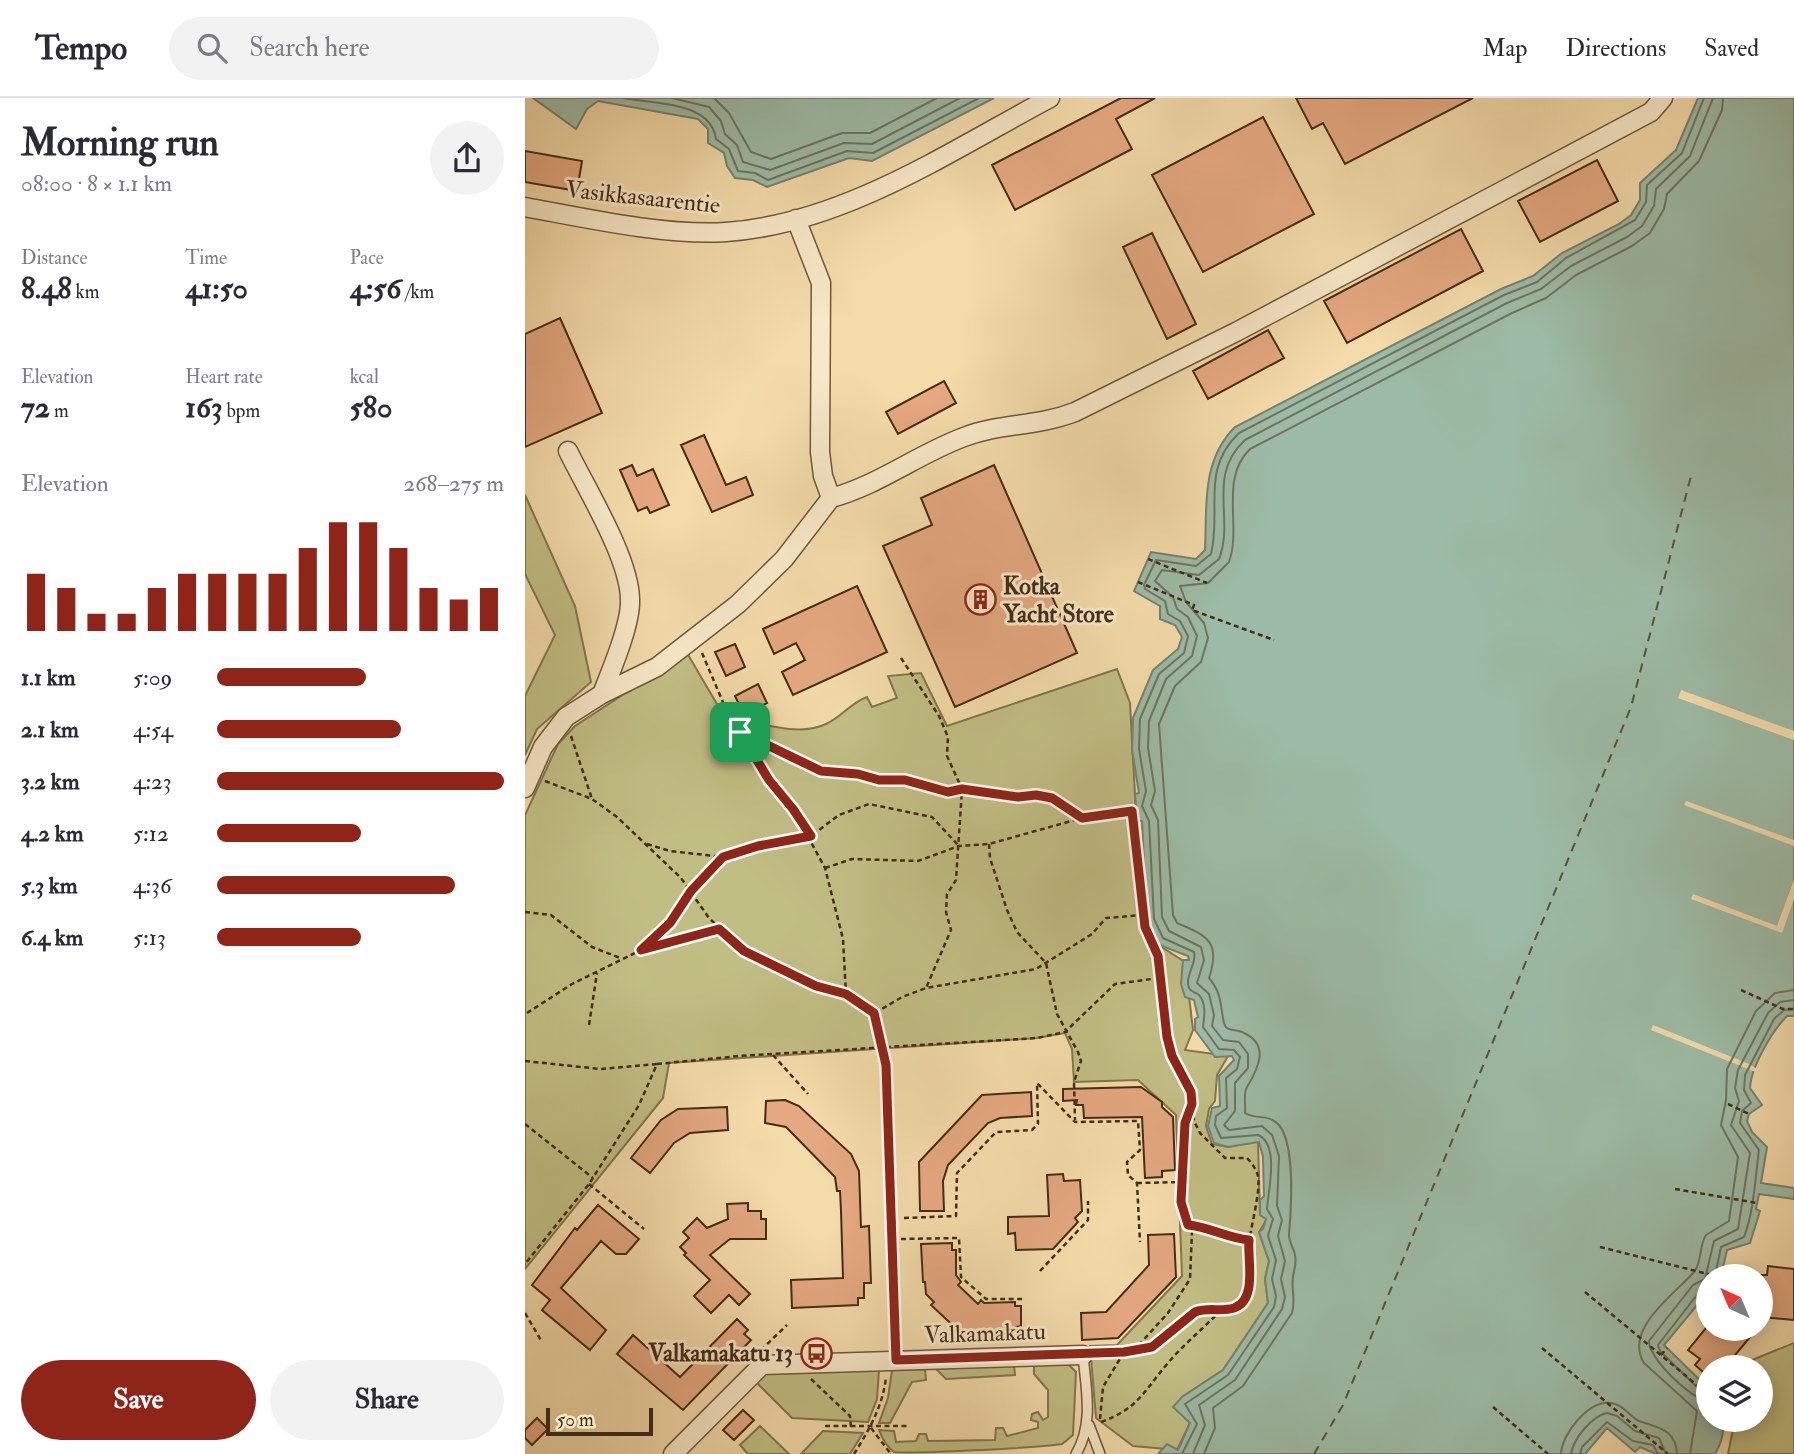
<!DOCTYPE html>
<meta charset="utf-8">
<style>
:root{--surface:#fff;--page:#f2f2f3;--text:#2b2b33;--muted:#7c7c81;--line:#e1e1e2;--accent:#8f2418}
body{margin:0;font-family:"IM FELL Double Pica",serif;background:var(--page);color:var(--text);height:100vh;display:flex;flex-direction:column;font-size:26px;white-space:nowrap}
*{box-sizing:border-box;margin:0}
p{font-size:23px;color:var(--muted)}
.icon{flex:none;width:38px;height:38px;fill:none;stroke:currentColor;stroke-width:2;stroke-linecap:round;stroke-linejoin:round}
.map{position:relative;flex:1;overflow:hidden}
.panel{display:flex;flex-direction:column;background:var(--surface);width:525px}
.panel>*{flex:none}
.needle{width:46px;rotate:316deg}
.controls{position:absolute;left:1171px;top:1166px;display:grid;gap:14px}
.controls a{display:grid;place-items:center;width:77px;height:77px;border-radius:50%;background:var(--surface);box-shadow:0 4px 18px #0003;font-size:35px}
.scale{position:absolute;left:21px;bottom:18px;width:107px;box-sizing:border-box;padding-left:7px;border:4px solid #432d19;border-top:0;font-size:19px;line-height:24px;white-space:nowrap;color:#432d19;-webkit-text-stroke:5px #f8e8c8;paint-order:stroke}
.pin{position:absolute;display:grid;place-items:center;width:60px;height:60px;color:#fff;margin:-30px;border-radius:14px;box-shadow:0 4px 10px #0006}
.round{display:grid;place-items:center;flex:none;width:74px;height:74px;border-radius:37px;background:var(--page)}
.headline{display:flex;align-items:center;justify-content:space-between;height:119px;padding:0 21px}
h1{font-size:38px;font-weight:800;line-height:52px}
.figures{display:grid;grid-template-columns:repeat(3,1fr);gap:10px;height:119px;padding:7px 21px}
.figures div{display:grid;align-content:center}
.figures b{font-size:30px;font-weight:800}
.figures small{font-size:19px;font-weight:400}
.figures p{font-size:19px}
.chart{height:196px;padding:14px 21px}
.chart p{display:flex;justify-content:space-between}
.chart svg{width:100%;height:126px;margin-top:7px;stroke:var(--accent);stroke-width:6}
.cta{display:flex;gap:14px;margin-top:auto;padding:14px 21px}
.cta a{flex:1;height:80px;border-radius:42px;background:var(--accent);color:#fff;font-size:28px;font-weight:800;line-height:80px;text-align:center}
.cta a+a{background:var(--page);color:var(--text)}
ul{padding:0 21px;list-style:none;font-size:23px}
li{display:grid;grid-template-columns:112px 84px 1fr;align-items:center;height:52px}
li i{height:18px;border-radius:9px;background:var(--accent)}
header{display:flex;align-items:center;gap:42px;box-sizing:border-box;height:98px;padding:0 35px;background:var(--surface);border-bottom:2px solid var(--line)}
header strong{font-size:33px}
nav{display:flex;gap:38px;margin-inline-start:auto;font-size:24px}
.search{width:490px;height:63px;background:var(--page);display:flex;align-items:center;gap:18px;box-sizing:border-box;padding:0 24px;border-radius:38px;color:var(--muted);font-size:26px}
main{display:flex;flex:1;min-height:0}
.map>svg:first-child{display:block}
</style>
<header>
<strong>Tempo</strong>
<div class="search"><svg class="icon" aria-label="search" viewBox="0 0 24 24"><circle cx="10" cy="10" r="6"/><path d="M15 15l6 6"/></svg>Search here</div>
<nav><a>Map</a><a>Directions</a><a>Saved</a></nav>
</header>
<main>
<section class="panel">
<div class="headline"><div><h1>Morning run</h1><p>08:00 · 8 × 1.1 km</p></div><a class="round"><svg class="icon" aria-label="share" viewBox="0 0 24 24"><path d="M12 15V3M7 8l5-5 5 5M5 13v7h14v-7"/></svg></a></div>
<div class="figures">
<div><p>Distance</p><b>8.48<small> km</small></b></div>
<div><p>Time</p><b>41:50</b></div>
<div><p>Pace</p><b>4:56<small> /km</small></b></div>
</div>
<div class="figures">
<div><p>Elevation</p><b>72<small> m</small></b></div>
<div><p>Heart rate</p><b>163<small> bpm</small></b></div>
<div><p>kcal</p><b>580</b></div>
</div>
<div class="chart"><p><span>Elevation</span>268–275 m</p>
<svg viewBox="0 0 160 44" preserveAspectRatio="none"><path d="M5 44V24M15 44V29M25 44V38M35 44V38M45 44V29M55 44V24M65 44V24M75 44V24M85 44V24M95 44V15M105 44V6M115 44V6M125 44V15M135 44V29M145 44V33M155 44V29"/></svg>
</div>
<ul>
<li><b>1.1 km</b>5:09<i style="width:52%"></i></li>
<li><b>2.1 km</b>4:54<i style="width:64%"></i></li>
<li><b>3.2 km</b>4:23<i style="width:100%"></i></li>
<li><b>4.2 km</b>5:12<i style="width:50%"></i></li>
<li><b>5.3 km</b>4:36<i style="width:83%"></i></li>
<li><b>6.4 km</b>5:13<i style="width:50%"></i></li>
</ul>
<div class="cta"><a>Save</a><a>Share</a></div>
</section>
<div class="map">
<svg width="1269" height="1356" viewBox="0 0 1269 1356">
<rect width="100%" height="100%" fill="#f4dbaa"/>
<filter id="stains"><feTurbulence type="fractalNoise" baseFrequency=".00286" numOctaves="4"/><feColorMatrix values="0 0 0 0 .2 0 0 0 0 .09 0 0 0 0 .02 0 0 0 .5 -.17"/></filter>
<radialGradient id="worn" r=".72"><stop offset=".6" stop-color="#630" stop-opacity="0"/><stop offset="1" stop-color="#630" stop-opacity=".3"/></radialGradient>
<!-- green -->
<path fill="#c1be84" stroke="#82764e" stroke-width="2" d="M0 397 50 508 66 584 12 631 0 657V598L30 537 0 476Z
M162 555 199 618C230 623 272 640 301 626 317 619 325 605 342 599L347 609 372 600 363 578 396 575 422 628 592 571 605 605 615 789 621 824 632 846 660 864 668 932 660 952 703 958 692 977 690 1003 684 1011 681 1028 687 1046 703 1049 733 1043 735 1117 742 1121 734 1134 744 1163 740 1181 743 1205 698 1272 657 1299 659 1318 665 1325 652 1352 608 1348 571 1320 565 1248 592 1247 657 1178 651 1017 613 982 549 984 547 951 540 935 512 940 144 965 138 1000 0 1171V717L33 646 50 628Z
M1269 1245V1356H1203L1210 1321H1236V1269H1210Z
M489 1267 490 1277 421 1281 411 1271Z
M509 1267H544L551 1274 548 1337 537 1346C510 1350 388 1356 369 1354 362 1349 357 1340 354 1332L369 1333 371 1344 391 1343 394 1336H401L403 1343 470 1342 471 1330H478L482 1338 513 1330V1324L506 1322 507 1316 513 1314 518 1322 523 1319V1292L509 1276Z
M400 1271 401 1282 387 1284 365 1325H354L363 1300 367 1272Z
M354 1272 352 1301 343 1324 267 1320 231 1284 242 1275Z
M235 1328 264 1356H223L215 1347Z
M298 1333 338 1335 325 1356H276Z"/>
<!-- water -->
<path fill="#9cbba6" stroke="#78826e" stroke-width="2" d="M8 0H469L347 63 324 60 242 89 228 82 210 80 202 68 199 55 183 45V31L173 21 73 3 62 11 51 31Z
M1173 0H1269V918H1262C1247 933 1226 969 1225 990L1237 1007 1224 1016 1222 1023 1227 1034 1242 1049 1236 1085 1269 1090V1101L1234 1096 1231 1111 1235 1113 1225 1145 1202 1152 1196 1178H1183V1194L1139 1247 1183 1290V1321H1197C1200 1333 1196 1346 1190 1356H1131L1115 1349 1110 1354 1082 1330 1060 1356H633L642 1346 653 1352 665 1325 648 1309 657 1299 698 1272 743 1205 740 1181 744 1163 734 1134 738 1131 741 1121 735 1117V1102L739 1098 738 1059 734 1044 703 1049 689 1045 683 1028 687 1010 695 1008 694 978 709 962 707 958 690 959 670 932V921L673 919 669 902 660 899 656 886 658 862H664L663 858 632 846 622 824 617 723 612 722 610 696 614 695 607 652 608 620 628 572 653 551 657 539 650 527 635 521V508L609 493 626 454 671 461 680 452C682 408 676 363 710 329L976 191 1008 178 1037 155 1094 126 1106 117 1115 102V85L1151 52Z"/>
<!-- pier -->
<path fill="#f4dbaa" d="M1156 592 1269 633V642L1153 600Z
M1161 703 1269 742V748L1159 707Z
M1269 782V801L1257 835 1166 801 1168 796 1252 828Z
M1128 927 1224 966 1234 972 1233 975 1126 932Z"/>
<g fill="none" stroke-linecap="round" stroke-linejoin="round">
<!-- shore -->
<path stroke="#707460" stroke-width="2" d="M98 0C129 6 186 3 191 41L204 51 213 73 230 75 243 82 322 53 348 55 454 0
M147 0 184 9 196 23 200 36 212 47 218 64 245 72 319 45 347 46 435 0
M189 0 204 15 226 54 246 61 317 35H345L412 0
M1190 1178 1196 1149 1219 1139C1229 1113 1230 1081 1234 1052L1215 1025 1217 1013 1226 1005 1219 992 1220 977 1249 921 1259 912 1269 911
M1183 1191 1175 1193 1133 1247 1135 1253 1175 1292 1183 1294
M1183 1303C1167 1302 1123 1260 1124 1243L1168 1187 1180 1181 1189 1143 1213 1131 1225 1055 1206 1027 1214 1003 1210 990 1213 972 1243 915 1255 904 1269 902
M657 1356 672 1326 660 1306 703 1277 749 1209 751 1198 747 1181 751 1162 743 1138 748 1121 742 1111C743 1094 755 1046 733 1037L696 1040 690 1027 691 1018 702 1010 701 980 712 971 715 959 709 952 694 951 678 929C679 921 682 906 674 897 669 893 664 894 663 886 662 874 672 865 669 854L638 840 629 821 624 723 617 708 621 693 614 651 615 621 634 576 659 555 663 538 655 523 643 516 640 503 620 491 619 487 631 462 671 468 686 456C697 411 675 372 714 335L979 197 1012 184 1041 160 1110 122 1121 104 1122 87 1157 55 1179 0
M668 1356 680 1327 674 1307 710 1282 757 1211 760 1199 756 1181 760 1163 753 1138 757 1122 752 1108 754 1058 747 1037 737 1028 704 1032 699 1027 710 1013V985L723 970V956L714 944 698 942 687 928 689 917 684 896 672 885 679 862 676 849 644 833 637 819 633 722 626 707 630 693 623 650 624 623 641 581 667 558 672 538 663 519 652 511 648 499 630 483 637 472 674 477 694 461C710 420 681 378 720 342L982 205 1016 191 1046 168 1102 139 1117 128 1129 108 1131 91 1165 58 1188 0
M679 1356 690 1330 688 1310 718 1288 767 1215C771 1202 766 1192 768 1179 769 1171 772 1165 770 1157 769 1151 764 1144 764 1137 766 1112 771 1048 754 1027 743 1015 730 1022 720 1015 721 1008 718 995 722 989 733 971 746 946 717 934 710 931 701 934 699 925 695 907 697 895 684 880 696 844 683 838 652 825L648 817 634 626 650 588 676 564 683 540 679 525 661 504 655 488 683 485 704 464C717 428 694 381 725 351L987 215 1021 200 1051 177 1107 148 1125 135 1139 111 1142 96 1174 63 1197 12 1198 0
M1036 1356C1037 1335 1064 1302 1086 1305 1099 1307 1104 1318 1114 1323 1133 1330 1151 1331 1152 1356
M1046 1356C1048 1341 1067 1318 1082 1315L1092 1318 1110 1333 1134 1340 1141 1356
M1055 1356 1057 1349 1082 1324 1108 1343 1128 1347 1133 1356
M1165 1356 1172 1313 1119 1265C1098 1231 1150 1196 1169 1174 1177 1165 1174 1147 1181 1137L1204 1123 1213 1059 1196 1027 1201 1002 1202 971 1231 913 1250 895 1269 892"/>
<!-- ferry -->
<path stroke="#59503c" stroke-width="2" stroke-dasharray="9 7" stroke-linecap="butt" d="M789 1356 818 1307 1106 609 1166 378"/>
</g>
<!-- building -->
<path fill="#e5a880" stroke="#432d19" stroke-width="2" d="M596 0H630L591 21 607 51 490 112 467 67Z
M771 0H948L820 66 798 25 787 31Z
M738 19 789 116 678 174 627 77Z
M0 53 57 63 52 93 0 84Z
M1072 62 1093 103 1015 144 993 103Z
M936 131 958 173 822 245 799 203Z
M627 135 671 226 642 241 598 149Z
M35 220 77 315 0 349V236Z
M743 232 759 260 683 301 668 273Z
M419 283 431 305 373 336 361 314Z
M179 337 201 387 221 379 228 397 187 414 156 347Z
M107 367 112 378 128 371 144 407 125 415 122 409 113 413 95 372Z
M469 367 552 555 430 609 358 448 407 427 396 400Z
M332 488 362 554 268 597 257 574 280 562 271 545 249 556 238 531Z
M210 546 220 569 201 578 190 554Z
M233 586 242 605 219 617 210 598Z
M616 989 637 1004V1009L648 1019 650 1072 637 1073V1079L620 1080 617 1019 559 1020 558 1007H551L552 1002 538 1003V991Z
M506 994 507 1018 475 1020 463 1025 423 1067 418 1083 419 1113H395L394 1064 457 997Z
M260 1002 274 1008 326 1056 334 1073 336 1129 344 1128 346 1185H339V1200H333V1207L267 1210 266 1182 318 1180 316 1113 315 1093H312L310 1079 261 1029 240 1025 241 1003Z
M202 1009 203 1032 165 1035 149 1045 125 1075 106 1060 136 1022 153 1011Z
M538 1076 539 1083 555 1082 557 1113 550 1120 553 1124 528 1151 491 1152 490 1135 483 1136V1119L524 1118 522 1077Z
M223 1105V1113H236V1121H241V1141H205L185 1157 225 1196 214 1207 204 1197 186 1215 169 1198 185 1182 159 1157 161 1155 155 1149 164 1140 158 1134 172 1120 182 1130 203 1121 202 1106Z
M73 1107 114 1141 101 1156H91L76 1143 36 1190 81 1232 65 1252 17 1212 25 1202 7 1187 50 1130 52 1132Z
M649 1136 651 1179 593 1240 557 1242 556 1215 581 1214 624 1167 623 1137Z
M427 1145V1152H431V1177L436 1184 433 1187 453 1206 456 1202 459 1205 490 1204V1208H496V1228L491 1229V1239L458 1241V1238H446L438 1231 435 1234 406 1207 409 1204 401 1196 400 1184H398L396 1146Z
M1243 1168 1269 1171V1222L1237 1219 1241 1192 1236 1191V1177H1242Z
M212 1221 223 1232 219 1236 226 1242 158 1312 92 1256 108 1237 155 1279Z
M1181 1230H1218L1226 1238 1200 1269H1183L1179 1275 1170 1267 1175 1261 1163 1252Z
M218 1312 229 1322 209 1342 198 1332Z
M12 1320 23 1331 7 1347 0 1340V1332Z"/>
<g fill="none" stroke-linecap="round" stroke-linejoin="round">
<defs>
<path id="service" d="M361 967 371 1262
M564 1327 575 1356
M551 1356C569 1326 561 1291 558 1257"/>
<path id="minor" d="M0 109C60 120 141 138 201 134 318 126 425 53 525 0
M43 353C62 392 105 461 105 502 106 526 86 573 77 596
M306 400C354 387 393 356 439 339 475 325 511 329 550 314L711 234 1126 14 1138 0
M0 690 18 649 41 619 77 596 132 569 213 506 259 461 306 400 298 378 295 354 296 185 271 121
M148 1356 237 1267 558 1257"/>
</defs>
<!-- service casing -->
<use href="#service" stroke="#6f583d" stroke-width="12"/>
<!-- minor casing -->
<use href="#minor" stroke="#6f583d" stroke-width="21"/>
<!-- path -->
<path stroke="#432d19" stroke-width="2.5" stroke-dasharray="5 3.5" stroke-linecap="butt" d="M623 461 682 485
M613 484 669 507 667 512 749 542
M177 555 206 623 244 682 268 711 300 770 318 841 321 896
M376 560 414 618 423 639 422 658 437 691 431 782 422 796 421 814 426 832 401 890
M216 634 296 673 333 676 354 682H380L423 694 437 691 493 699 511 697 527 700 557 720
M46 638 67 701
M20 683 67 701 92 719 156 780 184 820 219 853 291 888 321 896 349 915 360 957
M122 746 145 753 198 759 233 748 286 738 314 717 344 706 407 719 434 748
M464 746 465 760 482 812 492 834 521 865 532 916 553 954 556 963 549 984 550 1022
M300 770 327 761 393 763 434 748 464 746 557 720 607 713 620 829 633 858 647 958 666 994 669 1023 675 1035 700 1060H722C727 1065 731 1071 733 1078 736 1096 724 1133 723 1154 722 1167 729 1190 720 1202 710 1217 689 1207 674 1212 648 1222 646 1248 611 1250
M0 814 26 817 67 849 95 860
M120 851 194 831
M1216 892 1258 911H1269
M2 915 47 886 116 852 145 826 166 793 198 759
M350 915 377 899 401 890 511 871 567 836 581 820 618 817
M64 927 72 875
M248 957 283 996
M0 963 75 971 132 966 114 1007 64 1086 0 1166
M132 966 214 958 512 940 540 934 590 886 634 880
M1203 1006 1224 1016
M0 1026 68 1080
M612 1085 658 1084
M64 1086 119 1131
M1150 1091 1232 1105
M379 1120 431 1118 432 1075 471 1034 507 1032 513 1026 512 985 550 1024 613 1023 615 1052 602 1064 603 1077 612 1085 615 1144
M663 1127C685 1129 702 1141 724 1142
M376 1141 434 1140 436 1179 461 1201H499
M1075 1149 1191 1178
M515 1173 563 1122V1103
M1060 1194 1179 1293 1182 1289
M0 1215 17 1244
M1017 1250 1143 1356
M236 1252 262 1227
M573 1256 611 1250 643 1215 665 1181 667 1134 656 1104 660 1025 666 1010
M1136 1257 1142 1250
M286 1281 325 1318 326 1330
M968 1309 1023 1356
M575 1321 578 1289 599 1254
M576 1324C614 1310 618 1294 643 1265 659 1246 679 1230 697 1211
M300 1328H384
M346 1330 366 1356
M329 1356C344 1332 358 1308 361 1279"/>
<!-- service -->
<use href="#service" stroke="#f8e8c8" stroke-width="9"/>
<!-- minor -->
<use href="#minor" stroke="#f8e8c8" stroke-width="18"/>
</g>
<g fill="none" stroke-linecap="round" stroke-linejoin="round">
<defs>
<path id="route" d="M215 634 296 673 333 676 354 682H380L423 694 437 691 493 699 511 697 527 700 557 720 607 713 620 829 633 858 642 939 647 958 666 994 667 1006 660 1025 656 1104 663 1127C685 1129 702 1140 724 1142 722 1161 733 1202 709 1210 696 1214 683 1209 670 1214L627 1249 599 1254 371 1262 361 967 349 915 321 896 291 888 219 853 194 831 116 852 145 825 166 793 198 759 233 748 286 738 268 711 244 682Z"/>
</defs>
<!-- route casing -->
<use href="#route" stroke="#fff" stroke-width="14"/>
<!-- route -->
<use href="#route" stroke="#8f2418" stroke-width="9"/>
</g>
<!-- icons -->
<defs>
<symbol id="building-ring" viewBox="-11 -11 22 22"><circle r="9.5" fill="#f8e8c8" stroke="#8f2418" stroke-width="1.5"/><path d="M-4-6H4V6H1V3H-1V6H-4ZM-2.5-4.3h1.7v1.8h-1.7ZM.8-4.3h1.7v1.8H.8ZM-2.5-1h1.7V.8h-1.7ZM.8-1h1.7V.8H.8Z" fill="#8f2418"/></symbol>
<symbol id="bus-ring" viewBox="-11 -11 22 22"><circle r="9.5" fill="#f8e8c8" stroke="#8f2418" stroke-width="1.5"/><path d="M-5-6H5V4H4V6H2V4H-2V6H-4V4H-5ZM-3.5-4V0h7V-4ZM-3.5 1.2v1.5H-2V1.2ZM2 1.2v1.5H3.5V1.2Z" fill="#8f2418"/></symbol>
</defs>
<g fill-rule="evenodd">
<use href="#building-ring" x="438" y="484" width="35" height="35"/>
<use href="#bus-ring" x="274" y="1238" width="35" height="35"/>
</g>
<g text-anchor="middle" stroke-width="6" stroke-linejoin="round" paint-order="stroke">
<!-- street labels -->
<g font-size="24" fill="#432d19" stroke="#f8e8c8">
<text transform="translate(118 99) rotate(6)" y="8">Vasikkasaarentie</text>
<text transform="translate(460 1235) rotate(-2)" y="8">Valkamakatu</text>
</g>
<!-- poi labels -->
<g font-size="24" font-weight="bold" fill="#432d19" stroke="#f8e8c8" text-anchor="start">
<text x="478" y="496">Kotka<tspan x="478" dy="28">Yacht Store</tspan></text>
<text x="268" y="1263" text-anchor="end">Valkamakatu 13</text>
</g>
</g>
<rect width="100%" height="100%" filter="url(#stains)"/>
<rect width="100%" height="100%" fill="url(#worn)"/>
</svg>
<div class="controls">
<a><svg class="needle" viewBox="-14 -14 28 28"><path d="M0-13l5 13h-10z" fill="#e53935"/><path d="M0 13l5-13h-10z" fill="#7c7c81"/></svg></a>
<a><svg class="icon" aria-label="layers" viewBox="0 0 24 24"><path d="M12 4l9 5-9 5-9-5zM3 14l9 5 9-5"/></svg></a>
</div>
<div class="scale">50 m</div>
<div class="pin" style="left:215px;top:634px;background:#1e9e55"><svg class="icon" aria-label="arrive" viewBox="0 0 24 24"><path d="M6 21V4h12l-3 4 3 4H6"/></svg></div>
</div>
</main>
